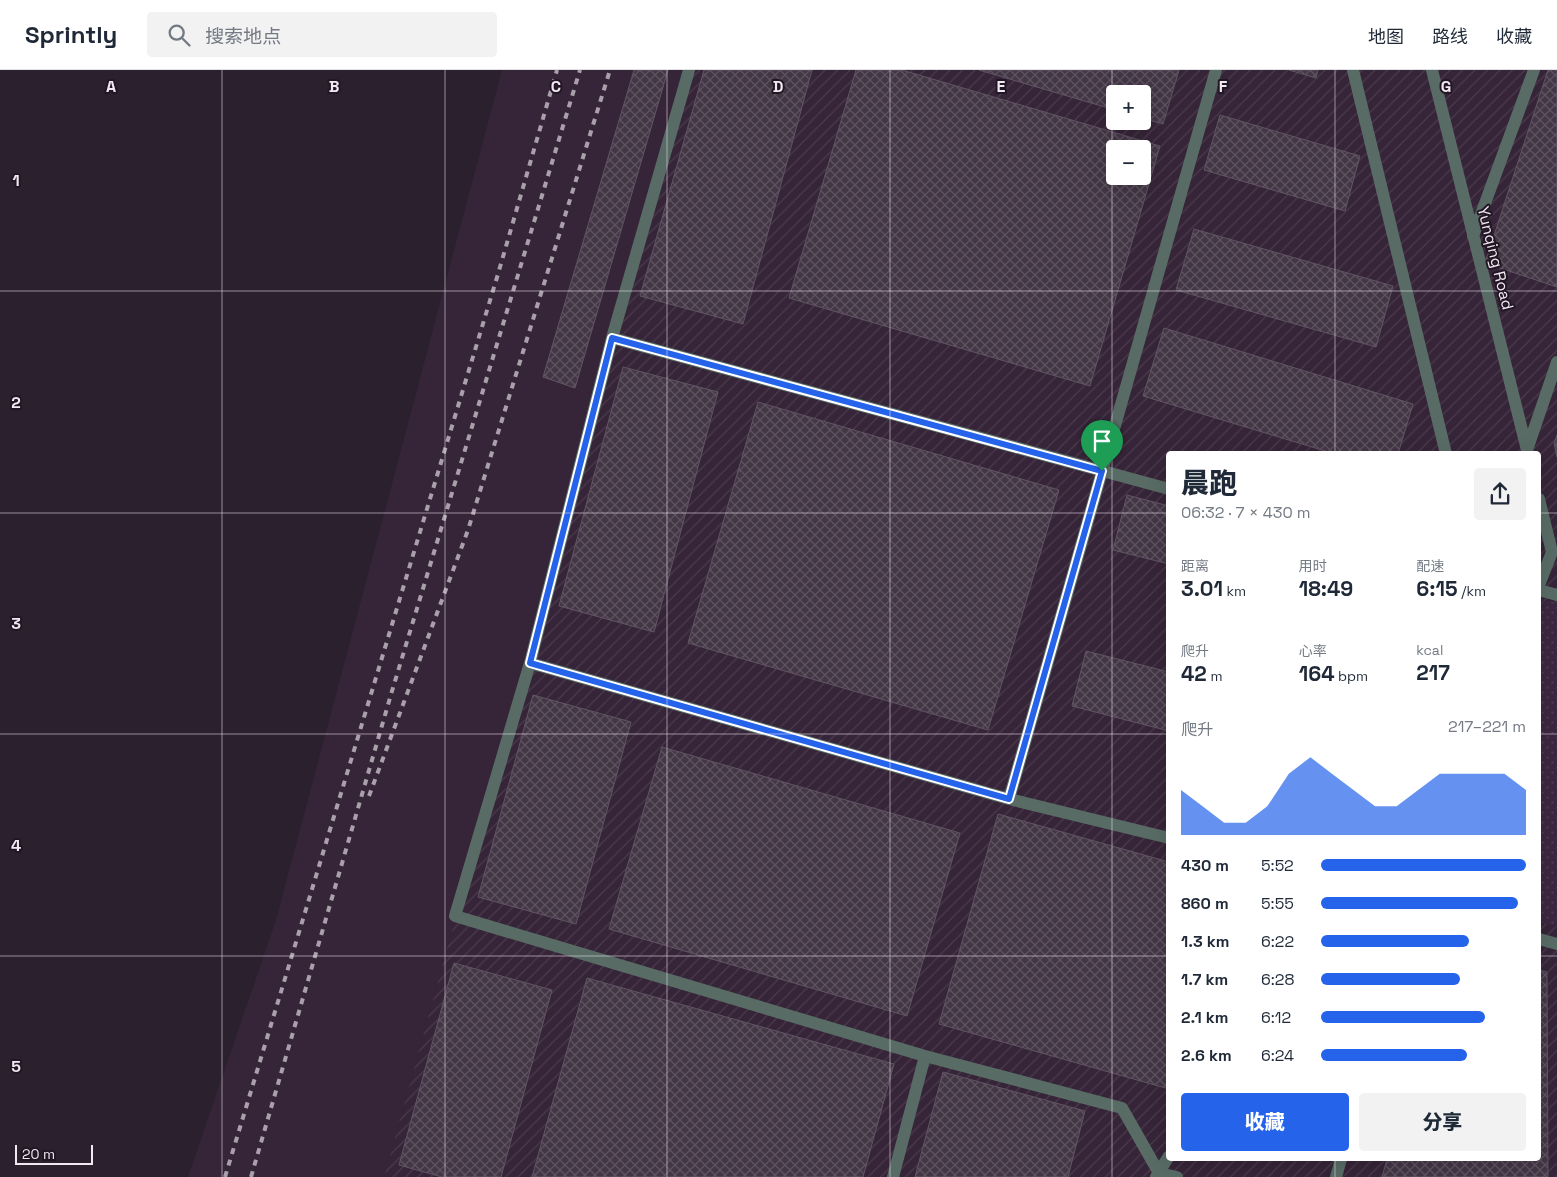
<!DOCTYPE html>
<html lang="zh">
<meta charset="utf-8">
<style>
:root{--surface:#fff;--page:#f2f2f3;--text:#1f2937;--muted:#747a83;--line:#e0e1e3;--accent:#2563eb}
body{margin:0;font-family:"Space Grotesk","Noto Sans SC",sans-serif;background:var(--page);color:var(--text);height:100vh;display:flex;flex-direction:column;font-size:19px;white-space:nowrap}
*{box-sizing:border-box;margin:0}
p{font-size:16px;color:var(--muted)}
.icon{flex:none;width:28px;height:28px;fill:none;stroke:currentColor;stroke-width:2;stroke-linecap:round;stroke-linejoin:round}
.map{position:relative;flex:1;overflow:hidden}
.drawer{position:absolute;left:1166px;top:381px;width:375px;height:710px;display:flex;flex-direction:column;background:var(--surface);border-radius:5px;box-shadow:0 5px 20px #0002}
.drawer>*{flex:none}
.controls{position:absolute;left:1106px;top:15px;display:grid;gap:10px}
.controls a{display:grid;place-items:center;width:45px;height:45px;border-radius:5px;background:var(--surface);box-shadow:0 5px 20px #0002;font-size:25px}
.scale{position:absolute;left:15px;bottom:12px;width:78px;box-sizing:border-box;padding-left:5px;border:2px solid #f0e8f2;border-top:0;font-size:14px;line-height:18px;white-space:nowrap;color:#f0e8f2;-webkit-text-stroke:4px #221624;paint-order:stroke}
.pin{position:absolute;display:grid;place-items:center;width:42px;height:42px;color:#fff;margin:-51px -21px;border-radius:50% 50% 50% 0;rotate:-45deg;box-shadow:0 0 5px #0007}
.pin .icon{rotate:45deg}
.round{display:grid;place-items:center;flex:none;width:52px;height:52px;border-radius:5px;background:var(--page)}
.overview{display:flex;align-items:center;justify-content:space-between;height:85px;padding:0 15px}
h1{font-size:28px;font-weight:800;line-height:38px}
.metrics{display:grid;grid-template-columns:repeat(3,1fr);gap:8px;height:85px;padding:5px 15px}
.metrics div{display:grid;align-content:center}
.metrics b{font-size:21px;font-weight:800}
.metrics small{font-size:14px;font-weight:400}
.metrics p{font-size:14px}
.chart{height:140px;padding:10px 15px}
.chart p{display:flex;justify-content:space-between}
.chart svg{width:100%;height:90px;margin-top:5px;fill:var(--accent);opacity:.7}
.button{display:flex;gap:10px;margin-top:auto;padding:10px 15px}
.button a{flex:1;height:58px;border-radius:5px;background:var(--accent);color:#fff;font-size:20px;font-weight:800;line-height:58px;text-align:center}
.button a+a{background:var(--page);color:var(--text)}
ul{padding:0 15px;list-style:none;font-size:16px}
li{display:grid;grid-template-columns:80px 60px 1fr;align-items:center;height:38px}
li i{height:12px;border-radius:6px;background:var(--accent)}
header{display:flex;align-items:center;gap:30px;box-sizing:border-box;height:70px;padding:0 25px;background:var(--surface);border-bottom:1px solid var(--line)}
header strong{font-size:24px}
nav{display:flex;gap:28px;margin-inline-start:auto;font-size:18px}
.search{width:350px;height:45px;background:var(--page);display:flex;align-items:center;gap:12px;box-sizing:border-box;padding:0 18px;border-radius:5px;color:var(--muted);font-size:19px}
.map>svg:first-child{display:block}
</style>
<header>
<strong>Sprintly</strong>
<div class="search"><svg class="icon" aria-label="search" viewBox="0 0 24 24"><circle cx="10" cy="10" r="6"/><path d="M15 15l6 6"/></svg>搜索地点</div>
<nav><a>地图</a><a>路线</a><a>收藏</a></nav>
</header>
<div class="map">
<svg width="1557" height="1107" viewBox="0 0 1557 1107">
<defs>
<pattern id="industrial-furrows" width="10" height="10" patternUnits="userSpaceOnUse" patternTransform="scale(1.25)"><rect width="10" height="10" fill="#362538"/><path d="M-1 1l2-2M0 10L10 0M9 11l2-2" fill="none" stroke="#4a3a4c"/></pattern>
<pattern id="grass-dots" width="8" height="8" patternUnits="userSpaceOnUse" patternTransform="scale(1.25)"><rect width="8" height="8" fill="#3c2740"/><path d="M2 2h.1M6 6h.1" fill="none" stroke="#4f3c53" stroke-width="1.8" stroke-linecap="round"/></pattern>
<pattern id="building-cross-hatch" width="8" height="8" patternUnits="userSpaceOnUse" patternTransform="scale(1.25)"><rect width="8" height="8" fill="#433645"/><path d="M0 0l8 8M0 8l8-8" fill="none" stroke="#5e5360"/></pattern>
</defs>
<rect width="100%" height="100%" fill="#2b202d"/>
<!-- built -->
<path fill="#362538" d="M502 0H689L384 1107H188L276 850Z"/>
<!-- industrial -->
<path fill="url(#industrial-furrows)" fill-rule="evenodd" d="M689 0H1557V1107H384ZM1115 24H1142V51H1115ZM1115 79H1142V106H1115ZM1169 384H1539V1089H1169Z"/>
<!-- grass -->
<path fill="url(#grass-dots)" d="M1545 530 1557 533V857L1539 851V546Z"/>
<!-- building -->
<path fill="url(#building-cross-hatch)" stroke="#625464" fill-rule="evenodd" d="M634 0H668L575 318 543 307Z
M704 0H812L743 254 640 226Z
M856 0H902L1160 76 1090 316 789 228ZM1115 79H1142V106H1115Z
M979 0H1179L1163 54 1142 48V24H1115V40Z
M1289 0H1318L1316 8Z
M1548 0H1557V217L1485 193Z
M1220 45 1360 86 1345 141 1204 100Z
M1194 159 1393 216 1376 277 1176 220Z
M1164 258 1413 334 1398 384H1335L1143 326Z
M623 297 718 322 654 562 559 536Z
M758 332 1059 420 988 660 688 573Z
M1557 365V387L1554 373Z
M1127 425 1169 436V494L1113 480Z
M1086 581 1169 602V661L1072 636Z
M533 625 631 652 576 854 478 827Z
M662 677 960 763 907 946 609 859Z
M998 744 1169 792V1019L939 954Z
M454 893 552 920 501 1107H442L399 1095Z
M1539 900 1547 902 1548 1107H1382L1387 1089H1539Z
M587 908 894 994 863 1107H532Z
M943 1002 1085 1041 1068 1107H915Z"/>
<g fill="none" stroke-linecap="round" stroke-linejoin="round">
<!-- minor -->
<path stroke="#586c65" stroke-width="12" d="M689 0 612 268 530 593 455 846 925 986 1122 1038 1159 1103 1177 1107
M1353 0 1446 384
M1432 0 1528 384
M1473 166 1534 0
M612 268 1169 419
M1527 380 1557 292
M1539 429 1552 482 1539 515
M1539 520 1557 525
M530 593 1009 729
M1169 768 1009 729 1216 0
M1539 869 1557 874
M893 1107 925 986
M1156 1107 1169 1086
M1336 1107 1341 1089"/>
<!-- rail -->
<path stroke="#a9a0ab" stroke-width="4" stroke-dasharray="6 6" stroke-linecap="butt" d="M369 726 468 460 610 0
M225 1107 498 204 557 0
M251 1107 392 621 580 0"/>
</g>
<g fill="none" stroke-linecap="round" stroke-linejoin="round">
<defs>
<path id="route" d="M612 268 1102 401 1009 729 530 593Z"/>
</defs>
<!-- route casing -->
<use href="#route" stroke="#fff" stroke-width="10"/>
<!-- route -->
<use href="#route" stroke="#2563eb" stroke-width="6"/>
</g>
<!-- grid -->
<path fill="none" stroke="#f0e8f2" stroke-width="1" stroke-opacity="0.55" d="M222 0V1107M445 0V1107M667 0V1107M890 0V1107M1112 0V1107M1335 0V384M0 221H1557M0 443H1169M1539 443H1557M0 664H1169M1539 664H1557M0 886H1169M1539 886H1557M1335 1089V1107"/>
<g text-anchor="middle" stroke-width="4" stroke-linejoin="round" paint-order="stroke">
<!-- street labels -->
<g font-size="16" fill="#f0e8f2" stroke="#221624">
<text transform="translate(1496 188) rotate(76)" y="6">Yunqing Road</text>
</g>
</g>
<g font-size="16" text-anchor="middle" font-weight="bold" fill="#f0e8f2" stroke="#221624" stroke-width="4" stroke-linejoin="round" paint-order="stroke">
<text x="111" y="22">A</text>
<text x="334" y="22">B</text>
<text x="556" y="22">C</text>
<text x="778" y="22">D</text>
<text x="1001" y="22">E</text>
<text x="1223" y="22">F</text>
<text x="1446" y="22">G</text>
<text x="16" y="116">1</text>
<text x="16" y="338">2</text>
<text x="16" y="559">3</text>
<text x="16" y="781">4</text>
<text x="16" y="1002">5</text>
</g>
</svg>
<div class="controls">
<a>+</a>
<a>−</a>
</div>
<div class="scale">20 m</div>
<div class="pin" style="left:1102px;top:401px;background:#1e9e55"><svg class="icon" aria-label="arrive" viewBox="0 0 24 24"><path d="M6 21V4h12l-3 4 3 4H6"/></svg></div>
<section class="drawer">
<div class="overview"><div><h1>晨跑</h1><p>06:32 · 7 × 430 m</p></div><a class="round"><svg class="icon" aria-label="share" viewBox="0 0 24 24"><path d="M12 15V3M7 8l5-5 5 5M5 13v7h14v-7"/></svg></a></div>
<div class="metrics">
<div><p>距离</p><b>3.01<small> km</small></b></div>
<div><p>用时</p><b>18:49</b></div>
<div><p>配速</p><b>6:15<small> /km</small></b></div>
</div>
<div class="metrics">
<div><p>爬升</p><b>42<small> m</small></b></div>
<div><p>心率</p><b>164<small> bpm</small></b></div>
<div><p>kcal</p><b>217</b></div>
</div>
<div class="chart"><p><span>爬升</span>217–221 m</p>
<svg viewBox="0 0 160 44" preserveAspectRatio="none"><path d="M0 44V22L10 30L20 38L30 38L40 30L50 14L60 6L70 14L80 22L90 30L100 30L110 22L120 14L130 14L140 14L150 14L160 22V44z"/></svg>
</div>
<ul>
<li><b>430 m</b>5:52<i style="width:100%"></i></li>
<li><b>860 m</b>5:55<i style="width:96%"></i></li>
<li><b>1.3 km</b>6:22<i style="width:72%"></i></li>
<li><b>1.7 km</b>6:28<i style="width:68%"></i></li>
<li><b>2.1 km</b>6:12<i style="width:80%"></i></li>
<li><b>2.6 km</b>6:24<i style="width:71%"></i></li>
</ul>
<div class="button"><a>收藏</a><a>分享</a></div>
</section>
</div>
